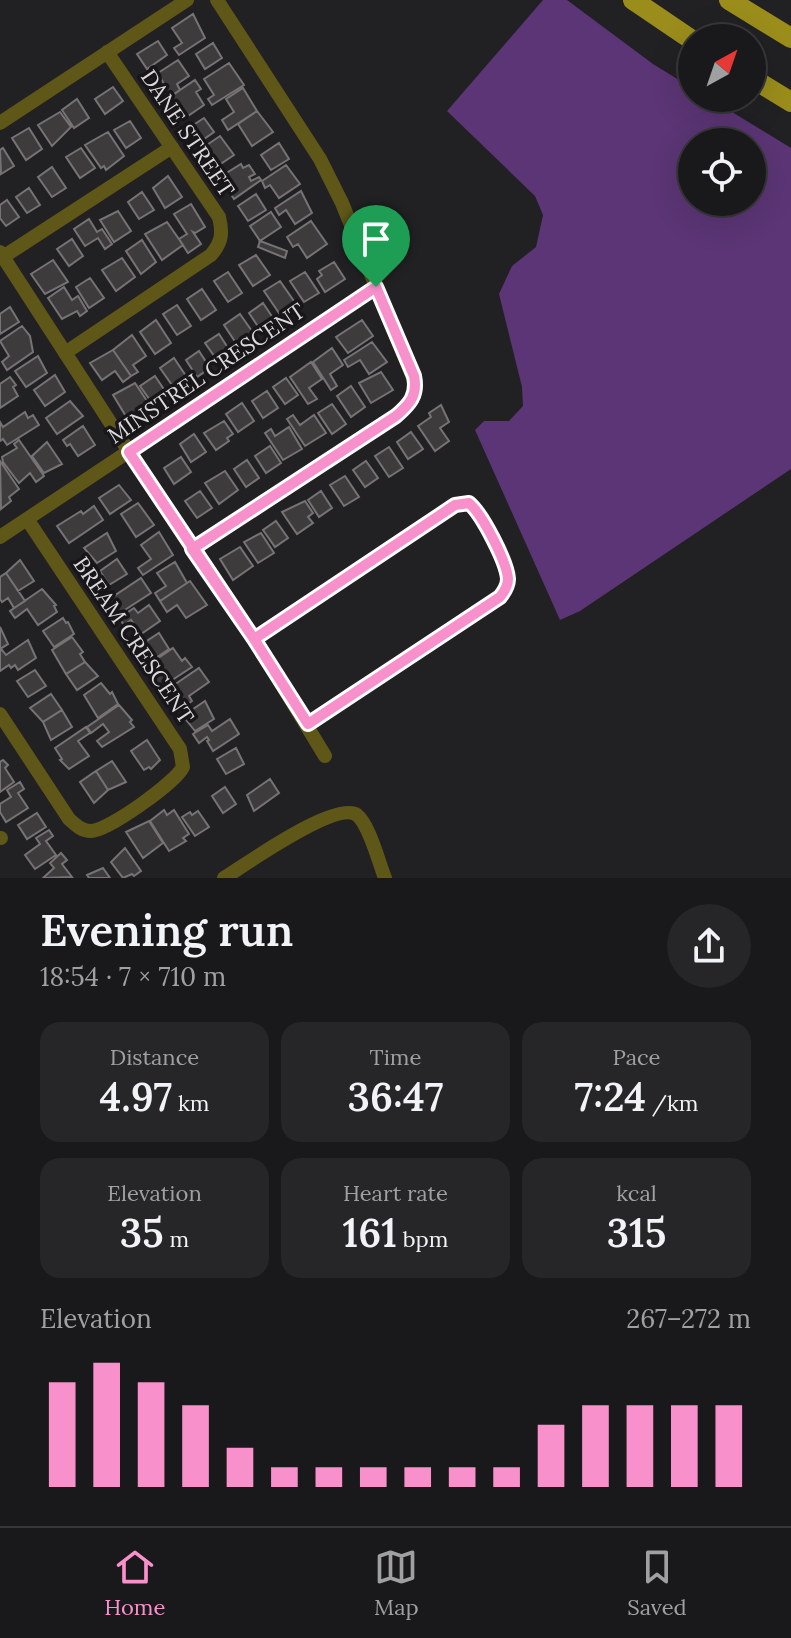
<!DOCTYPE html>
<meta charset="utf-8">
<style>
:root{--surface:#19181a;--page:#262527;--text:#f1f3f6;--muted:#9fa0a2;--line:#373739;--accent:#f890cc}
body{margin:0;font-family:Lora,serif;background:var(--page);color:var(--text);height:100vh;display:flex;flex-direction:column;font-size:30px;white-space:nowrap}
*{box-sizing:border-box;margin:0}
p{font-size:26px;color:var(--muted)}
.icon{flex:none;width:44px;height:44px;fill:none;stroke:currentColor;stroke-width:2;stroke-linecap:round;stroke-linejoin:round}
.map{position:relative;height:878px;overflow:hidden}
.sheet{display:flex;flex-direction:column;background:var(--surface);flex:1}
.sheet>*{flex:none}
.needle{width:52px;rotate:40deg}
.controls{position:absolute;left:678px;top:24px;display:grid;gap:16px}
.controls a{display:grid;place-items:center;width:88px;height:88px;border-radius:50%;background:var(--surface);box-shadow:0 8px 32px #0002,0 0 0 2px var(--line);font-size:40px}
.pin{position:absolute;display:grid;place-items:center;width:68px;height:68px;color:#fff;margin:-82px -34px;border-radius:50% 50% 50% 0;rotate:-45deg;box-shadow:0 0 8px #0007}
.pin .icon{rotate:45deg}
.round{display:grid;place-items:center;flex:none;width:84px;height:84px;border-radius:42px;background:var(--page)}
.headline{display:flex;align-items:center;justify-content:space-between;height:136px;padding:0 40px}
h1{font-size:44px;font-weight:600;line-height:60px}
.stats{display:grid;grid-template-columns:repeat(3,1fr);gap:12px;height:136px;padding:8px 40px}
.stats div{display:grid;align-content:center;border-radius:20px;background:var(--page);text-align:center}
.stats b{font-size:40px;font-weight:600}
.stats small{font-size:22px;font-weight:400}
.stats p{font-size:22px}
.chart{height:224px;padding:16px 40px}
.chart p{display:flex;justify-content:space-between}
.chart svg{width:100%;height:144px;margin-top:8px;stroke:var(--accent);stroke-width:6}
.tabs{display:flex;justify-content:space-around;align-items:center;height:112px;border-top:2px solid var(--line);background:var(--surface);font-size:22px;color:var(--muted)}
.tabs a{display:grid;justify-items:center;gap:4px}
.tabs .active{color:var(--accent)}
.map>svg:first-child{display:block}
</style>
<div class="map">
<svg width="791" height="878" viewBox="0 0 791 878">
<rect width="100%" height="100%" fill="#212023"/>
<!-- green -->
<path fill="#5b3575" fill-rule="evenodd" d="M543 0H567L653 64 692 88V98H709L791 148V469L580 611 560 620 475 430 484 421H509L523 406 522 387 499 294 512 266 536 247 543 215 535 196 447 111ZM692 142H752V202H692Z"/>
<!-- building -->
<path fill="#3e3b3c" stroke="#777375" stroke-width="2" d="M193 14 205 38 179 55 174 48 182 43 172 28Z
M158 41 167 55 147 69 137 54Z
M213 43 222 58 205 69 196 54Z
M178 60 189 76 177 84 180 90 166 100 160 92 166 88 158 73Z
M229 63 244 85 212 105 208 99 214 95 204 79Z
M195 80 201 89 196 92 204 105 182 120 168 98Z
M113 87 123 101 105 114 95 99Z
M243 88 257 111 228 130 222 120 234 112 226 99Z
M77 99 89 118 74 128 62 110Z
M257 111 273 132 252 146 238 124Z
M60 112 71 127 52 146 38 125Z
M204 118 214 132 197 144 187 129Z
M130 121 141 138 126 148 114 130Z
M29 128 42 149 26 160 12 138Z
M108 132 124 156 106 170 104 166 101 168 85 145Z
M220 136 234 155 213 169 201 149Z
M279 143 289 159 271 170 261 155Z
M3 148 14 166 1 174 0 150Z
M81 148 95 168 80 178 66 157Z
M241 164 243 168 249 165 255 174 249 177 251 181 259 177 261 180 234 199 220 177Z
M286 165 300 184 279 198 270 185 265 188 262 181Z
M52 167 66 188 52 197 38 177Z
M168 176 182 197 165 208 153 188Z
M29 188 40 205 27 213 16 197Z
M301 191 312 213 295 224 286 210 279 215 275 208Z
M142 192 154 210 139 219 128 202Z
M256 194 266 210 248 221 238 206Z
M7 200 19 217 6 226 0 218V205Z
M191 204 205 227 195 233 193 232 201 244 188 253 179 239 187 234 174 214Z
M118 211 131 231 114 242 100 220Z
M271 212 281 227 260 241 287 251 285 258 258 247 260 241 250 226Z
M89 219 97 232 102 229 112 244 105 249 98 238 85 246 74 229Z
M311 221 327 244 307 258 298 244 293 247 287 237Z
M167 222 183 245 162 260 145 234Z
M72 239 83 256 69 266 57 249Z
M142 240 156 262 141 274 126 251Z
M256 255 270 275 253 286 239 265Z
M122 258 135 277 116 291 102 270Z
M53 260 68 282 45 294 31 274Z
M334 262 345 279 325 292 317 279 322 275 319 271Z
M228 272 242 293 228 302 214 281Z
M305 272 319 293 304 302 290 281Z
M90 278 104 298 89 308 76 287Z
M280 281 298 307 281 316 264 291Z
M64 287 72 300 78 296 87 311 80 316 77 311 62 319 48 298Z
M202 289 216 310 201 320 187 299Z
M263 303 277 324 263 334 249 313Z
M177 305 191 326 177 335 163 314Z
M10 307 19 322 0 334V314Z
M240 314 254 334 238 346 224 325Z
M156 320 171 343 155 354 140 332Z
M362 320 373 336 348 353 336 337Z
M22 326 30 336 33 352 7 370 2 362 9 356 0 341Z
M219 334 230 351 217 360 205 343Z
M132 335 146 356 133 365 138 372 131 376 113 350Z
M372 342 387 362 369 374 360 360 348 367 344 360Z
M332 348 343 365 330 374 337 386 331 390 313 362Z
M113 350 131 376 123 382 115 371 102 380 90 363Z
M199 351 210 368 197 377 186 360Z
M38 356 47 373 26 387 15 371Z
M174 358 188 379 174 388 160 368Z
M311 362 322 379 309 388 317 399 308 404 290 377Z
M381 372 393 390 371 403 359 383Z
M55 375 65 392 45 406 34 390Z
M155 376 167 394 152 403 140 386Z
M10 377 16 385 13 387 18 396 0 408V384Z
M286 378 298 395 285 404 273 387Z
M135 383 149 404 127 418 113 395Z
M351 386 365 407 351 417 337 396Z
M267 391 278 408 263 418 252 401Z
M70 401 83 416 57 434 46 418Z
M242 403 254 421 238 432 226 414Z
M332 404 346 424 332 434 318 413Z
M441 405 449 422 440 428 449 441 435 451 418 426 431 417 429 413Z
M25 412 28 418 33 415 39 425 7 445 3 439 0 441V422L3 427Z
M293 415 300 425 314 415 326 433 305 446 287 419Z
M224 421 233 434 227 438 229 441 216 450 204 433Z
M83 426 95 445 78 456 70 444 67 446 63 440Z
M289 427 302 449 283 460 265 433 271 429 275 436Z
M411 432 423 449 408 459 397 442Z
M194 434 206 452 191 462 180 444Z
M19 440 44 476 36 482 30 473 19 483 3 462 2 457 17 448 14 444Z
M47 442 62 464 44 473 32 456Z
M270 446 281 463 266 473 255 456Z
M389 447 403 468 389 477 375 456Z
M181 457 191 472 174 484 164 468Z
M247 460 259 478 246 487 234 469Z
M0 461 19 489 9 497 11 501 1 509Z
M366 461 378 478 365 487 353 470Z
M225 471 238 490 219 504 205 483Z
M345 476 359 497 344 506 330 485Z
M119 485 131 500 110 514 99 498Z
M200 491 212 508 197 518 185 501Z
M321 491 332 508 319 517 308 500Z
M305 501 313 513 308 517 313 523 297 534 282 512Z
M138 503 154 525 136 537 121 514Z
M94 506 103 520 69 543 57 526 81 511 83 514Z
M276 521 288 538 275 547 263 530Z
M159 532 173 555 143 575 138 568 151 559 141 545Z
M107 533 116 551 97 563 84 548Z
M261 533 274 553 258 563 244 542Z
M240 547 253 566 233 580 220 559Z
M117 559 127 574 109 585 100 571Z
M20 560 34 581 18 591 6 573Z
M175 562 187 583 160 601 155 593 166 586 157 573Z
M6 573 25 601 14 608 8 598 2 602 0 599V577Z
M141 578 151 593 117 615 105 602Z
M190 581 207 605 186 618 177 605 167 612 160 601Z
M42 589 56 605 54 606 57 612 38 625 27 609 15 618 10 611Z
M149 605 160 621 141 634 131 620 124 625 119 618 134 608 138 613Z
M63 618 66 623 68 622 74 634 54 647 43 631Z
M0 627 8 644 0 649Z
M159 633 169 649 150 662 139 646Z
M72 637 83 652 80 654 85 662 66 674 52 650Z
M28 640 36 658 18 670 15 665 11 668 9 665 0 671V651L2 650 6 655Z
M173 648 182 661 185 658 192 667 160 688 154 680 158 677 151 663Z
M85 662 98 676 77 690 66 674Z
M199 668 209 682 189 696 192 701 178 711 173 703 181 698 174 685Z
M35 670 46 686 28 697 17 681Z
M101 683 110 694 112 692 118 704 98 718 84 695Z
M51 694 62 710 43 722 30 708Z
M205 701 214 719 195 731 183 716Z
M119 705 132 720 130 722 134 727 102 747 97 741 109 732 103 724 91 733 87 727Z
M62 710 72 727 51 740 43 722Z
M230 719 239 734 213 751 207 741 209 740 207 737 199 743 193 734 208 725 212 731Z
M86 727 90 733 78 741 89 756 69 769 60 760 62 759 55 748Z
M147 740 160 760 151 769 149 767 144 770 131 751Z
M236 748 244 764 226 774 217 759Z
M3 760 8 765 5 768 14 782 0 792V762Z
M112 761 126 782 108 790 96 771Z
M96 771 108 790 94 803 80 782Z
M270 779 279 793 254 811 247 795Z
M20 782 24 789 18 793 28 808 6 822 0 812V804L11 797 7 790Z
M225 787 236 804 223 813 212 796Z
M164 810 167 815 174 810 189 834 183 838 186 841 169 851 150 821Z
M198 811 209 827 195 836 182 817 190 812 192 815Z
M37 813 46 827 27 839 18 825Z
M149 821 163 843 143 858 126 832Z
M49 830 53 836 46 841 56 855 35 869 25 855 40 844 36 838Z
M125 848 141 871 134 876 132 874 123 878 111 862Z
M61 853 67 860 62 864 72 877 43 878 54 868 50 863Z
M103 868 110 878H89L87 875Z"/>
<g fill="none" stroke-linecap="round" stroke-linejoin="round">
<!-- minor -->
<path stroke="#5f5717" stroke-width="14" d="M0 123 187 0
M0 252 192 549 254 639 325 756
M3 257 172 147
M65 353 211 255C222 242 223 233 219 217L107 52
M0 537 376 287
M192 549 396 416 412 400 416 385 342 203 320 159 217 0
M254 639 455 505 469 503C482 514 507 562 508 579 508 586 504 591 500 597L308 724
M0 714 69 819C76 825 81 831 91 831 108 831 176 782 183 767L180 749 27 519
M0 838H1
M224 878C245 865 336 800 357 815 369 824 379 863 385 878"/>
<!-- primary -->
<path stroke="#9a8d1b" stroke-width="20" d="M633 0 692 40
M729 0 791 38
M752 78 791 102"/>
</g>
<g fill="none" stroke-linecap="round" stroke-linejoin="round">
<defs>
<path id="route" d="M376 287 414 376C418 395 410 404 396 416L192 549 254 639 308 724 500 597C504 592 508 586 508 579 507 562 482 514 469 503L455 505 254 639 129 452 376 287"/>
</defs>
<!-- route casing -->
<use href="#route" stroke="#fff" stroke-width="16"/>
<!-- route -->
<use href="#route" stroke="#f890cc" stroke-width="10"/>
</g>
<g text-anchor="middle" stroke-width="7" stroke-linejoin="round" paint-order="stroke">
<!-- street labels -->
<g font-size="22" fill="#dbdadc" stroke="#181619">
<text transform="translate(188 133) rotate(56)" y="8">DANE STREET</text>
<text transform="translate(206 373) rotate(-34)" y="8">MINSTREL CRESCENT</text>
<text transform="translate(134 640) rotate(56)" y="8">BREAM CRESCENT</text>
</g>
</g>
</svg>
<div class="controls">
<a><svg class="needle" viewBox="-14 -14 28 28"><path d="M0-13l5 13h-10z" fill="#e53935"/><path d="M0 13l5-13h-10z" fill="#9fa0a2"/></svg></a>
<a><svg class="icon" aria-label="locate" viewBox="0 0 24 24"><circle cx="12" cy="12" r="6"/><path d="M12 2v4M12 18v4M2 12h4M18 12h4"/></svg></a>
</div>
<div class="pin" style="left:376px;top:287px;background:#1e9e55"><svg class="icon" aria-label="arrive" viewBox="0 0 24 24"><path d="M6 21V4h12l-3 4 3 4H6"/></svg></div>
</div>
<section class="sheet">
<div class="headline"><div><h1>Evening run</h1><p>18:54 · 7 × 710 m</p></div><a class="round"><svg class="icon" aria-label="share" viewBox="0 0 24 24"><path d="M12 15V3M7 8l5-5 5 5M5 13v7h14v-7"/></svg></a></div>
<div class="stats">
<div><p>Distance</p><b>4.97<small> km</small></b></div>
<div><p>Time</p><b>36:47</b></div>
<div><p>Pace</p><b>7:24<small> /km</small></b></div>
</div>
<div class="stats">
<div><p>Elevation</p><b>35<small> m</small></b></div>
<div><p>Heart rate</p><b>161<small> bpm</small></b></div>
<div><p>kcal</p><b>315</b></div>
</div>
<div class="chart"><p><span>Elevation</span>267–272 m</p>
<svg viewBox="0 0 160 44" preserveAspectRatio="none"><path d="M5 44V12M15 44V6M25 44V12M35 44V19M45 44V32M55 44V38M65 44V38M75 44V38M85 44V38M95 44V38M105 44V38M115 44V25M125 44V19M135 44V19M145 44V19M155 44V19"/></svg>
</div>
</section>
<nav class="tabs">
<a class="active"><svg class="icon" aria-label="home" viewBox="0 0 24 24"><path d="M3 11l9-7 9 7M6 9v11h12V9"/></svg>Home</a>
<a><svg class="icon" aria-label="map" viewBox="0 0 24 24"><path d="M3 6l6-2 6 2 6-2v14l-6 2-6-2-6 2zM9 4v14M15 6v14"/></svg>Map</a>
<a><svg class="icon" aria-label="saved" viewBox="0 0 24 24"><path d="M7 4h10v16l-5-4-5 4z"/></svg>Saved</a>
</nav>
